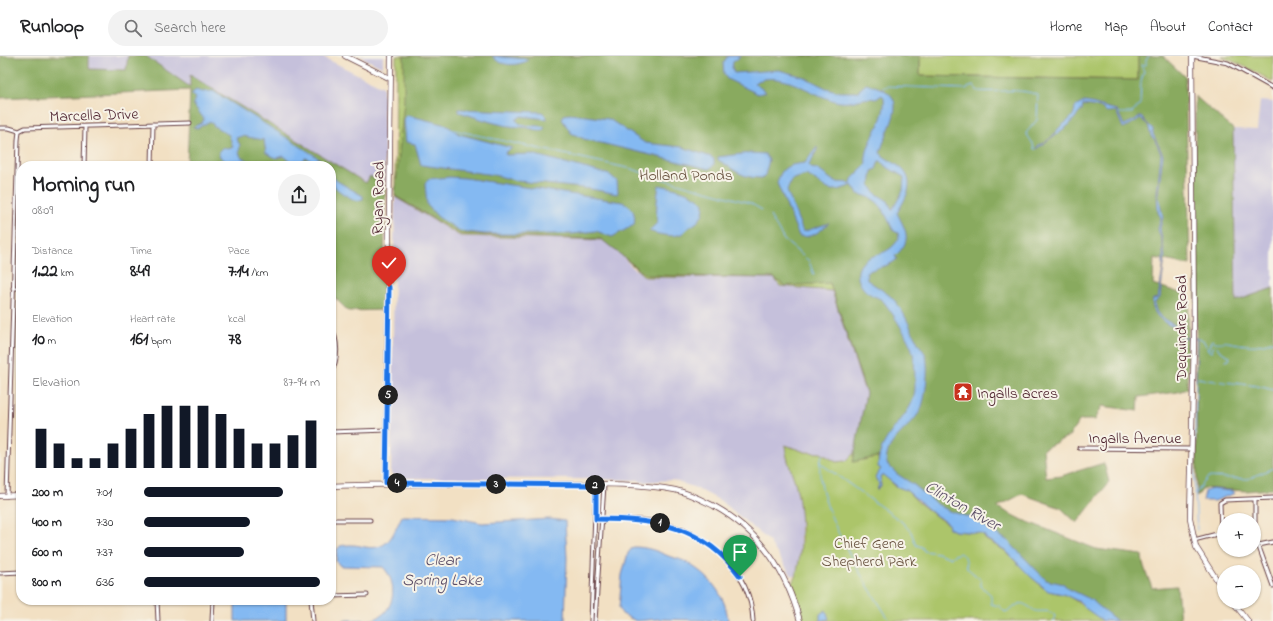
<!DOCTYPE html>
<meta charset="utf-8">
<style>
:root{--surface:#fff;--page:#f2f2f2;--text:#202124;--muted:#757577;--line:#e0e0e0;--accent:#111827}
body{margin:0;font-family:"Indie Flower",sans-serif;background:var(--page);color:var(--text);height:100vh;display:flex;flex-direction:column;font-size:15px;white-space:nowrap}
*{box-sizing:border-box;margin:0}
p{font-size:13px;color:var(--muted)}
.icon{flex:none;width:22px;height:22px;fill:none;stroke:currentColor;stroke-width:2;stroke-linecap:round;stroke-linejoin:round}
.map{position:relative;flex:1;overflow:hidden}
.drawer{position:absolute;left:16px;top:105px;width:320px;height:444px;display:flex;flex-direction:column;background:var(--surface);border-radius:16px;box-shadow:0 1px 3px #0004}
.drawer>*{flex:none}
.buttons{position:absolute;left:1217px;top:457px;display:grid;gap:8px}
.buttons a{display:grid;place-items:center;width:44px;height:44px;border-radius:50%;background:var(--surface);box-shadow:0 1px 3px #0004;font-size:20px}
.pin{position:absolute;display:grid;place-items:center;width:34px;height:34px;color:#fff;margin:-41px -17px;border-radius:50% 50% 50% 0;rotate:-45deg;box-shadow:0 0 4px #0007}
.pin .icon{rotate:45deg}
.km{position:absolute;width:20px;height:20px;margin:-10px;border-radius:50%;background:#222;color:#fff;font-size:11px;line-height:20px;text-align:center}
.round{display:grid;place-items:center;flex:none;width:42px;height:42px;border-radius:21px;background:var(--page)}
.head{display:flex;align-items:center;justify-content:space-between;height:68px;padding:0 16px}
h1{font-size:22px;font-weight:800;line-height:30px}
.stats{display:grid;grid-template-columns:repeat(3,1fr);gap:6px;height:68px;padding:4px 16px}
.stats div{display:grid;align-content:center}
.stats b{font-size:17px;font-weight:800}
.stats small{font-size:11px;font-weight:400}
.stats p{font-size:11px}
.chart{height:112px;padding:8px 16px}
.chart p{display:flex;justify-content:space-between}
.chart svg{width:100%;height:72px;margin-top:4px;stroke:var(--accent);stroke-width:6}
ul{padding:0 16px;list-style:none;font-size:13px}
li{display:grid;grid-template-columns:64px 48px 1fr;align-items:center;height:30px}
li i{height:10px;border-radius:5px;background:var(--accent)}
header{display:flex;align-items:center;gap:24px;box-sizing:border-box;height:56px;padding:0 20px;background:var(--surface);border-bottom:1px solid var(--line)}
header strong{font-size:19px}
nav{display:flex;gap:22px;margin-inline-start:auto;font-size:14px}
.search{width:280px;height:36px;background:var(--page);display:flex;align-items:center;gap:10px;box-sizing:border-box;padding:0 14px;border-radius:22px;color:var(--muted);font-size:15px}
.map>svg:first-child{display:block}
</style>
<header>
<strong>Runloop</strong>
<div class="search"><svg class="icon" aria-label="search" viewBox="0 0 24 24"><circle cx="10" cy="10" r="6"/><path d="M15 15l6 6"/></svg>Search here</div>
<nav><a>Home</a><a>Map</a><a>About</a><a>Contact</a></nav>
</header>
<div class="map">
<svg width="1273" height="565" viewBox="0 0 1273 565">
<rect width="100%" height="100%" fill="#f7f3e8"/>
<filter id="ink" filterUnits="userSpaceOnUse"><feTurbulence type="fractalNoise" baseFrequency=".025" numOctaves="2"/><feDisplacementMap in="SourceGraphic" scale="8" xChannelSelector="R" yChannelSelector="G"/><feConvolveMatrix kernelMatrix="1 2 1 2 8 2 1 2 1" color-interpolation-filters="sRGB"/></filter>
<filter id="wash" filterUnits="userSpaceOnUse"><feTurbulence type="fractalNoise" baseFrequency=".012" numOctaves="4" result="noise"/><feDisplacementMap in="SourceGraphic" scale="16" xChannelSelector="R" yChannelSelector="G"/><feGaussianBlur stdDeviation="0.9" result="paint"/><feColorMatrix in="noise" values="0 0 0 0 0 0 0 0 0 0 0 0 0 0 0 0 0 1.4 0 .05"/><feComposite in="paint" operator="in"/></filter>
<g filter="url(#wash)">
<rect width="100%" height="100%" fill="#f2e0c3"/>
<!-- industrial -->
<path fill="#c5c0db" d="M89 0H321L383 31 385 130 370 120 366 127 191 20 190 34 88 38Z
M360 0H383V12Z
M1260 45 1273 46V232L1236 246 1233 73 1257 74Z
M395 140 465 180 601 183 612 190 634 213 646 219 763 220 833 227 873 285 863 431 797 428 800 452V519L792 520 768 484 721 445 696 432 672 424 641 426 639 424 576 423 399 422 391 417Z"/>
<!-- green -->
<path fill="#acc56b" stroke="#7b724b" d="M396 0H732L757 25 887 382 878 401 879 411 894 429 906 434 918 446 941 464 948 467 949 472 955 475 979 477 984 479 986 484 1004 494 1042 531C1050 537 1059 536 1068 540 1080 547 1092 556 1103 565H802L790 530C805 510 802 458 797 434 794 419 786 405 785 389L805 396 821 397 836 406 846 405 854 397 862 380 871 346 863 330 832 235 780 230 774 222 645 221 605 184 460 180 395 141Z
M920 0H1138V24L920 20Z
M1221 0H1273V26L1252 14Z"/>
<!-- forest -->
<path fill="#89aa5f" stroke="#6a6445" d="M0 0H89V13L126 14 128 0H146L190 31V19L366 127 370 120 385 130 384 254 348 255 331 238V110H187L190 34 0 42Z
M404 0H920V20L1138 24V0H1163L1185 21 1190 209 1154 202 1153 228 1189 240 1187 333 1178 336 1139 341 1138 355 1102 350 1095 364H1080L1069 380 1043 393 1046 422 1061 420 1104 407 1109 426 1077 467 1061 452 1022 438 997 451 1018 462 1096 493 1142 499 1143 508 1152 532 1177 530 1180 565H1105L1072 538 1049 530 988 476 939 457 893 420 882 400 853 406 866 337 830 227 785 230 774 222 646 219 601 183 460 178 395 140 404 44Z
M1195 40 1233 73 1236 245 1273 232V433L1246 435 1203 432 1197 441Z"/>
<!-- water -->
<path fill="#84b9f2" stroke="#676c8e" fill-rule="evenodd" d="M492 0 528 3 527 5C516 10 501 11 492 0Z
M728 0H741L733 6 732 12 734 17 779 14 804 21 826 32 840 36H857L866 28C915 38 889 65 880 97 885 103 891 104 897 109 918 123 907 140 897 157 906 175 913 184 895 200L897 203C888 212 876 210 866 217L867 224C874 229 883 234 890 240 904 253 909 270 918 287 920 291 925 296 926 300 929 312 926 344 920 355 911 372 883 385 887 408L897 418 914 429 937 448 949 455 972 462 1008 485 1046 524 1064 528 1067 532 1090 543 1117 565H1103L1085 552 1080 546 1063 538 1048 535 1030 520 1005 494 986 483 984 479 979 477 955 475 949 472 948 467 935 459 906 434 898 431 883 419 880 420 881 430 877 434 879 428 875 421 881 413 878 411C878 375 916 361 915 331 915 320 915 308 913 297 911 286 891 254 883 245 879 241 874 241 870 238 861 233 855 221 859 212 867 195 888 203 899 182L898 177 894 175C883 157 884 143 858 138L852 129C824 141 828 129 806 119L791 124 787 135 803 176 829 167C820 175 812 183 799 180L777 127C782 110 788 109 805 107L817 91V94L809 109 810 112 817 113 835 126 851 127 852 123 866 109C863 85 887 68 884 41L882 39 876 43C864 40 852 48 840 46 814 42 781 11 754 27L766 36 758 38 727 23 724 18 723 7ZM879 105H881L885 110 904 121 903 135 892 154 888 145 875 137 870 129 872 115 876 113Z
M196 34 202 36 213 35 314 99 328 110H307L311 106 309 103 305 102 301 109 296 110 284 100 276 102 266 97 264 84 242 80 236 82 240 89 239 96 241 101 259 110H245L235 105 228 107 219 100V95L223 91 229 93 233 91 229 79 214 70 210 65 198 72 193 71 202 67 204 63 193 48 196 42 191 38Z
M1084 46C1096 47 1105 52 1117 54L1124 69 1135 64 1138 61H1141L1153 73V78L1163 99 1158 137 1163 161 1160 172 1165 201 1160 242 1155 246C1153 261 1169 265 1179 272L1183 281 1197 282 1196 324V283L1181 282 1178 272C1166 270 1149 257 1153 243L1158 242 1163 212V190L1158 173 1161 162 1158 156 1157 137 1161 98 1155 84 1151 80 1148 69 1140 62C1137 65 1126 71 1123 72L1116 55 1107 56 1100 51 1083 49 1082 54 1069 69 1036 93C1038 88 1041 88 1045 86 1051 83 1055 77 1059 72 1067 64 1074 64 1075 51Z
M459 53 542 56 547 61V63L521 60 516 64C523 73 535 68 545 71L543 74C535 75 529 71 521 71 501 71 479 62 459 56Z
M570 58 609 63 645 87 682 91 711 101 714 103V109L709 113 584 83 571 77 562 63 564 59Z
M407 59 446 69 459 78 512 92 505 97 506 99 532 98 610 119 617 125 618 136 617 138 591 133 518 125 494 119 421 109 415 88 406 86 404 63Z
M750 97 765 98 769 104 765 119 762 122C740 122 736 114 718 104V101Z
M331 119 337 125 363 140V143L356 145C345 138 331 134 331 119Z
M450 121 465 122 622 146C633 150 636 158 634 169L612 181 596 175 572 178H484L460 175 438 161 427 149 425 128 428 123Z
M659 129C673 132 695 136 704 148 704 161 699 166 688 172 685 174 684 177 681 178 672 182 657 178 649 175L657 167C656 154 657 141 659 129Z
M1212 433 1233 435 1235 437 1215 445H1203L1205 435Z
M402 460 453 461 482 467 550 463 565 465 567 502 565 565H342C353 562 363 565 374 563 396 556 398 526 383 511L340 510 336 505 337 494 340 490C349 488 357 489 365 491 389 495 393 478 402 460Z
M633 491C646 491 655 494 666 499 672 502 678 502 684 505 708 518 726 538 728 565L659 563 636 565 622 558 619 552 622 519 628 497Z
M235 544H286V565H235Z
M826 554 829 563 820 565V558Z"/>
<g fill="none" stroke-linecap="round" stroke-linejoin="round">
<!-- stream -->
<path stroke="#84b9f2" stroke-width="1" d="M883 32 886 30 965 33 973 30 978 35C998 37 1018 31 1038 39L1037 64 1026 77 1033 88 1034 93H1036
M1118 57H1132L1140 48 1141 26 1144 15 1141 9H1146V4L1149 0
M449 73 632 113 655 121
M659 122 750 147 762 154
M770 160 784 184 809 205 814 219
M1198 283 1203 284 1209 295 1212 296 1213 291 1217 290 1219 294 1230 301 1229 304 1225 305
M1208 293 1212 284 1215 286C1220 287 1223 285 1228 286 1244 289 1257 292 1273 285
M1198 322C1223 328 1248 326 1273 334
M1196 323 1194 414 1197 474
M822 399C807 440 868 530 890 565
M820 407 902 466 911 476 916 489 922 491 924 495 938 497 951 502 952 500 959 497C967 501 966 504 967 512L981 524V530L991 539V548L999 550 1005 556C1021 550 1016 541 1035 555 1042 556 1050 553 1055 560L1053 565
M1194 437 1197 436 1208 421 1248 423 1273 412"/>
</g>
</g>
<g filter="url(#ink)">
<g fill="none" stroke-linecap="round" stroke-linejoin="round">
<defs>
<path id="street" d="M1192 0 1228 7 1273 32
M0 72H9L19 75
M19 75 25 72 190 67
M84 110 85 71
M152 110 153 68
M13 232H21
M331 272C338 283 339 304 331 315
M331 376 387 374
M1079 392 1191 393
M7 440 18 84 19 75
M1255 443V480L1273 530
M596 463C616 463 637 462 657 466 705 476 751 513 753 565
M331 464H370
M1224 481 1221 477 1220 447 1225 444 1273 442
M1194 484 1221 477
M1254 490 1273 486
M0 517 21 516
M331 540 367 539
M157 544 158 565
M311 544 313 565
M212 565 213 544
M591 565 596 429
M595 565 604 429"/>
<path id="secondary" d="M345 0 391 23
M1192 0 1194 283 1190 462 1196 491 1224 535
M386 427 391 0
M331 430C395 427 460 428 524 428 571 429 629 425 675 434 689 437 702 444 714 450 761 476 786 515 800 565
M0 440 21 439
M1233 546 1248 565"/>
</defs>
<!-- street casing -->
<use href="#street" stroke="#633c42" stroke-width="5"/>
<!-- secondary casing -->
<use href="#secondary" stroke="#633c42" stroke-width="6"/>
<!-- street -->
<use href="#street" stroke="#fff" stroke-width="3"/>
<!-- secondary -->
<use href="#secondary" stroke="#fff" stroke-width="4.5"/>
</g>
</g>
<g fill="none" stroke-linecap="round" stroke-linejoin="round" filter="url(#ink)">
<defs>
<path id="route" d="M389 231 386 427 596 429V463C655 463 703 469 740 520"/>
</defs>
<!-- route casing -->
<use href="#route" stroke="#fff" stroke-width="8"/>
<!-- route -->
<use href="#route" stroke="#1a73e8" stroke-width="5"/>
</g>
<!-- icons -->
<defs>
<symbol id="temple-square" viewBox="-11 -11 22 22"><rect x="-9" y="-9" width="18" height="18" rx="4" fill="#c8321e" stroke="#f7f3e8"/><path d="M0-6L5-2H3V0L6.5 2.5H4V6H1.5V3h-3V6H-4V2.5H-6.5L-3 0V-2H-5Z" fill="#fff"/></symbol>
</defs>
<g fill-rule="evenodd">
<use href="#temple-square" x="952" y="325" width="22" height="22"/>
</g>
<g text-anchor="middle" stroke-width="4" stroke-linejoin="round" paint-order="stroke">
<!-- street labels -->
<g font-size="16" fill="#4a1f2b" stroke="#f7f3e8">
<text transform="translate(94 58) rotate(-2)" y="6">Marcella Drive</text>
<text transform="translate(377 142) rotate(-89)" y="6">Ryan Road</text>
<text transform="translate(1180 272) rotate(-90)" y="6">Dequindre Road</text>
<text x="1135" y="387">Ingalls Avenue</text>
</g>
<!-- park labels -->
<g font-size="16" fill="#67513e" stroke="#f7f3e8">
<text x="686" y="124">Holland Ponds</text>
<text x="869" y="492">Chief Gene<tspan x="869" dy="18">Shepherd Park</tspan></text>
</g>
<!-- poi labels -->
<g font-size="16" fill="#4a1f2b" stroke="#f7f3e8" text-anchor="start">
<text x="977" y="342">Ingalls acres</text>
</g>
<!-- water labels -->
<g font-size="17" font-style="italic" fill="#5b4d67" stroke="#f7f3e8">
<text transform="translate(963 449) rotate(30)" y="6">Clinton River</text>
<text x="442" y="509">Clear<tspan x="442" dy="20">Spring Lake</tspan></text>
</g>
</g>
</svg>
<div class="buttons">
<a>+</a>
<a>−</a>
</div>
<div class="pin" style="left:740px;top:520px;background:#1e9e55"><svg class="icon" aria-label="arrive" viewBox="0 0 24 24"><path d="M6 21V4h12l-3 4 3 4H6"/></svg></div>
<div class="pin" style="left:389px;top:231px;background:#d93025"><svg class="icon" aria-label="check" viewBox="0 0 24 24"><path d="M5 12l5 5 9-10"/></svg></div>
<b class="km" style="left:660px;top:467px">1</b>
<b class="km" style="left:595px;top:429px">2</b>
<b class="km" style="left:496px;top:428px">3</b>
<b class="km" style="left:397px;top:427px">4</b>
<b class="km" style="left:388px;top:339px">5</b>
<section class="drawer">
<div class="head"><div><h1>Morning run</h1><p>08:09</p></div><a class="round"><svg class="icon" aria-label="share" viewBox="0 0 24 24"><path d="M12 15V3M7 8l5-5 5 5M5 13v7h14v-7"/></svg></a></div>
<div class="stats">
<div><p>Distance</p><b>1.22<small> km</small></b></div>
<div><p>Time</p><b>8:49</b></div>
<div><p>Pace</p><b>7:14<small> /km</small></b></div>
</div>
<div class="stats">
<div><p>Elevation</p><b>10<small> m</small></b></div>
<div><p>Heart rate</p><b>161<small> bpm</small></b></div>
<div><p>kcal</p><b>78</b></div>
</div>
<div class="chart"><p><span>Elevation</span>87–94 m</p>
<svg viewBox="0 0 160 44" preserveAspectRatio="none"><path d="M5 44V20M15 44V29M25 44V38M35 44V38M45 44V29M55 44V20M65 44V11M75 44V6M85 44V6M95 44V6M105 44V11M115 44V20M125 44V29M135 44V29M145 44V24M155 44V15"/></svg>
</div>
<ul>
<li><b>200 m</b>7:01<i style="width:79%"></i></li>
<li><b>400 m</b>7:30<i style="width:60%"></i></li>
<li><b>600 m</b>7:37<i style="width:57%"></i></li>
<li><b>800 m</b>6:36<i style="width:100%"></i></li>
</ul>
</section>
</div>
